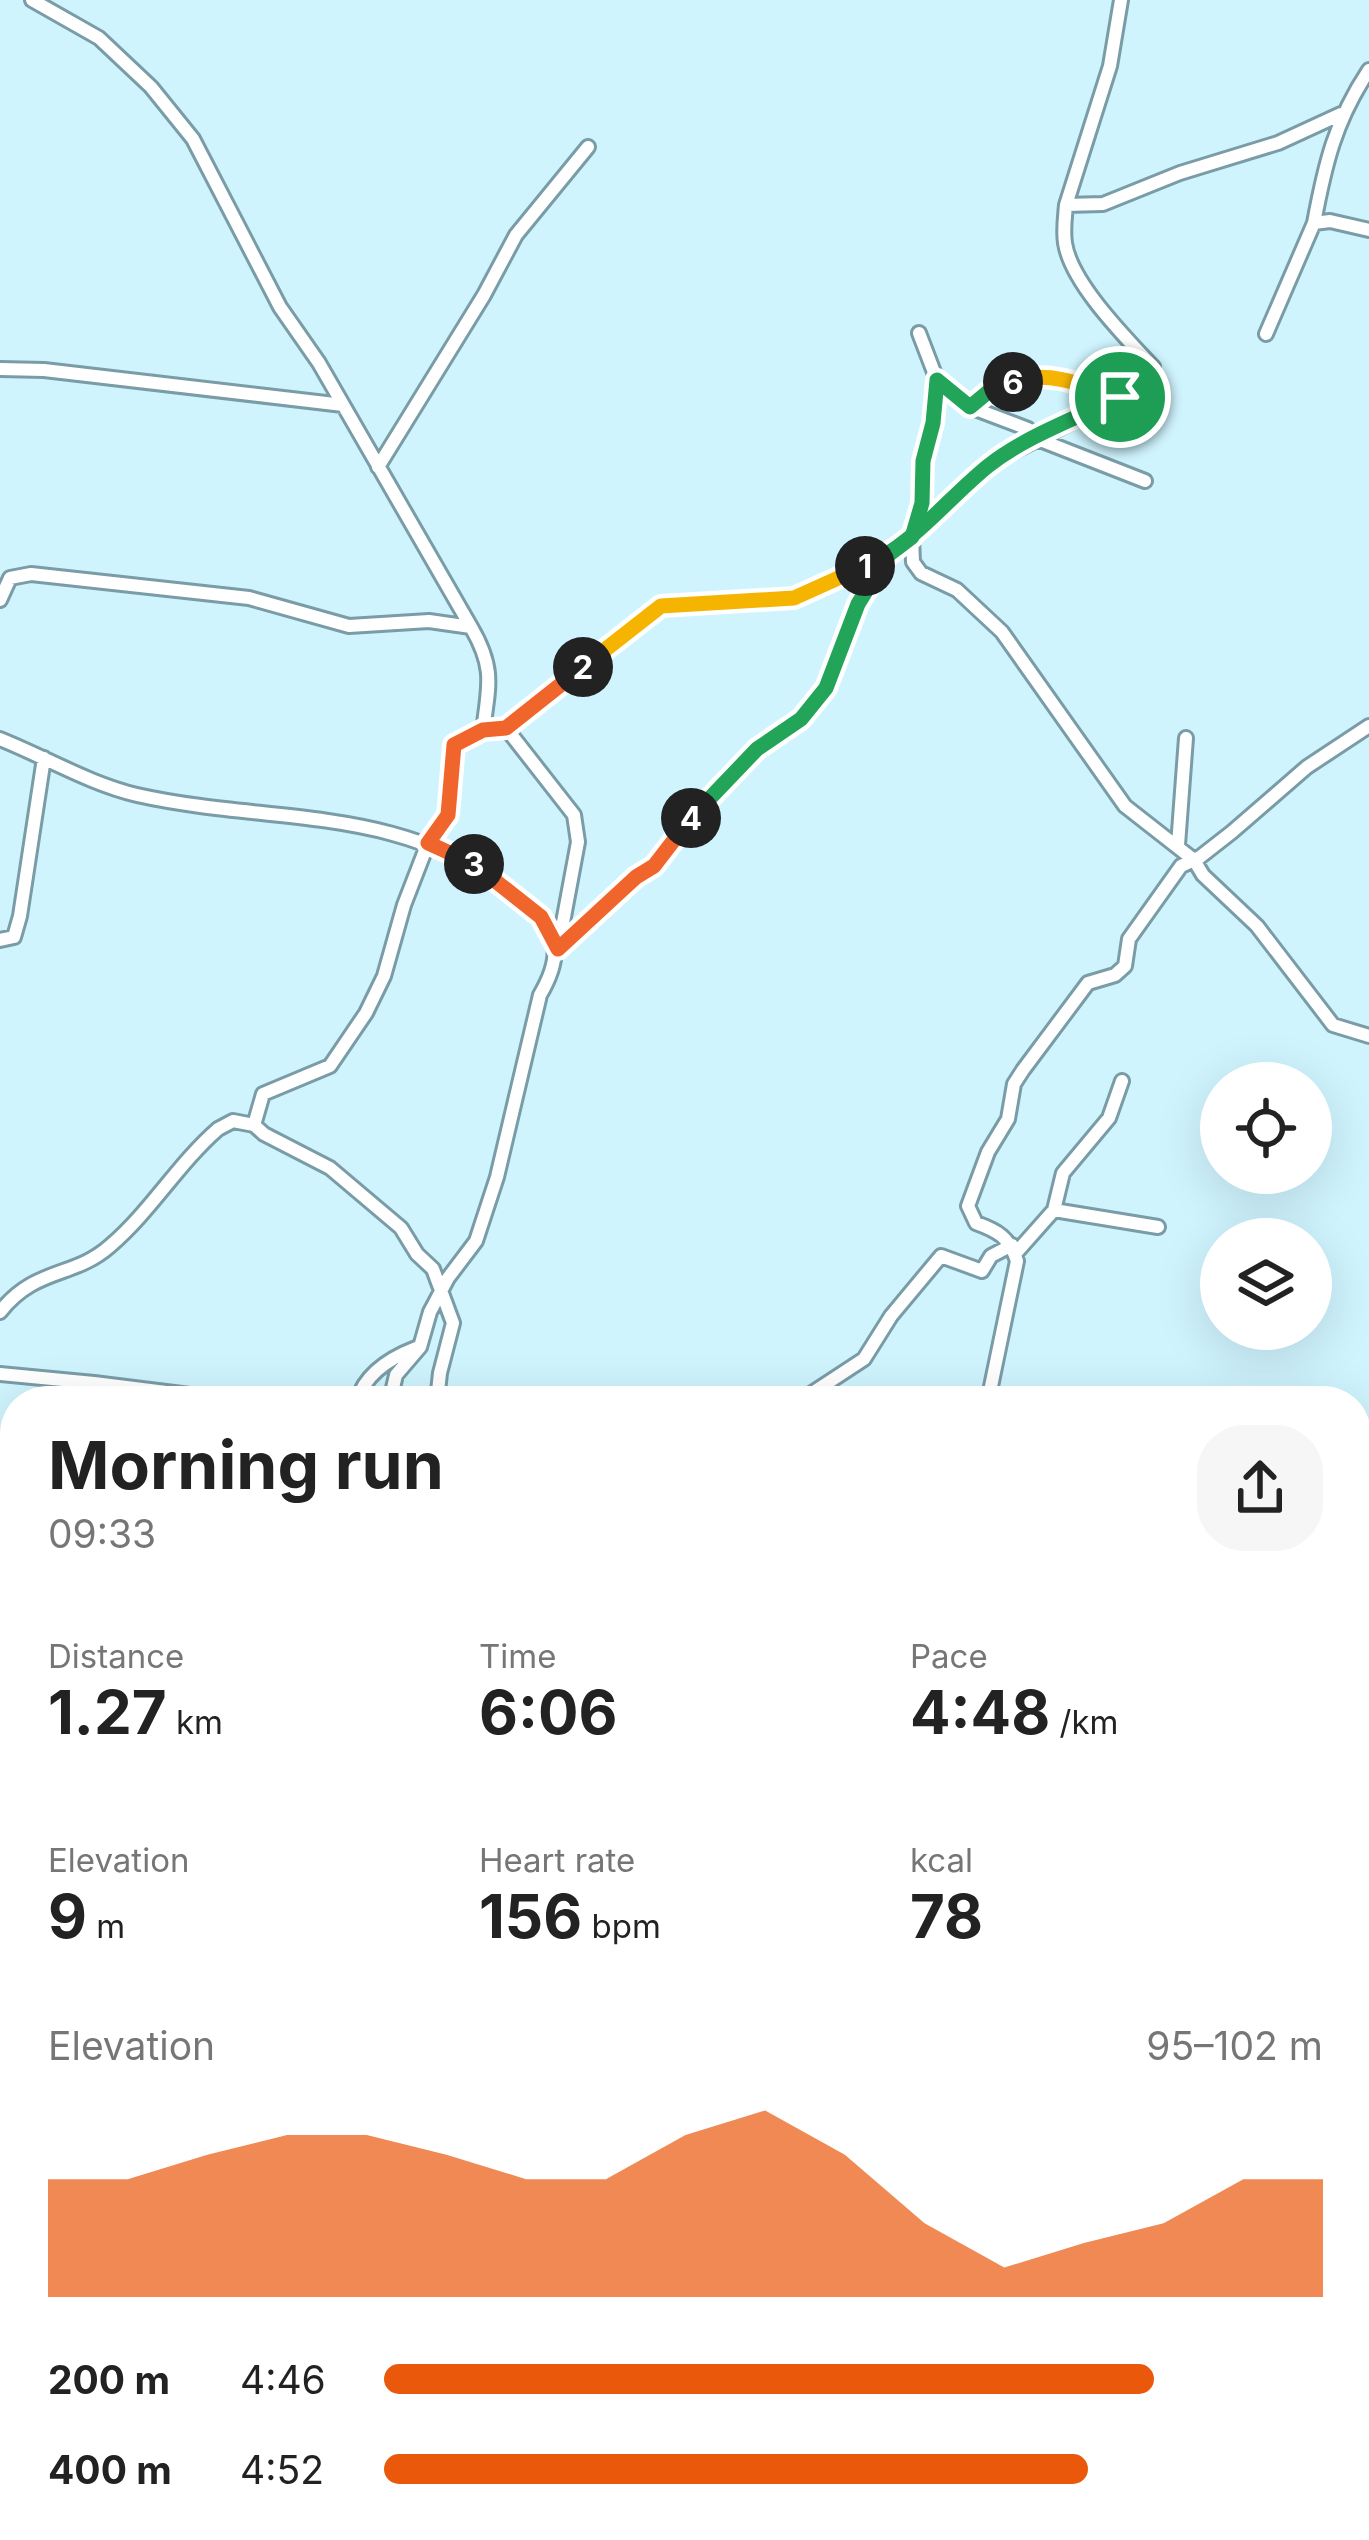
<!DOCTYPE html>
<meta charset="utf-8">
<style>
:root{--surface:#fff;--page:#f6f6f6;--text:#222;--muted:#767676;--accent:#ea580c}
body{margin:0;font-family:Inter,sans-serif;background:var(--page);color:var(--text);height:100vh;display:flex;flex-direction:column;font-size:45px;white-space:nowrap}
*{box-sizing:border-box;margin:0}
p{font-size:39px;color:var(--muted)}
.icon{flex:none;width:66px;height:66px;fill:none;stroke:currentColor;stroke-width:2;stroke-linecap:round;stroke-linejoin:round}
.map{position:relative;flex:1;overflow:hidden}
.panel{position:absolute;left:0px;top:1386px;width:1371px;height:1155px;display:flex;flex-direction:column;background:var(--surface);border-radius:48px 48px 0 0;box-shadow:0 12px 48px #0002}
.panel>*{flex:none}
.tools{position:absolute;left:1200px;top:1062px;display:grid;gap:24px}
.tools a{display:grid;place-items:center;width:132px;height:132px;border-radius:50%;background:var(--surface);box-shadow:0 12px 48px #0002;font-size:60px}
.pin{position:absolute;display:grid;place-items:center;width:102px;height:102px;color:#fff;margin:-51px;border:6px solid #fff;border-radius:50%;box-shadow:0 3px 12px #0007}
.km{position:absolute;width:60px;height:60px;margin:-30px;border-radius:50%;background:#222;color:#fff;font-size:33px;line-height:60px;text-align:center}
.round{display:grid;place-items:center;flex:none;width:126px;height:126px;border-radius:48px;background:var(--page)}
.summary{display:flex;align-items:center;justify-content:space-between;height:204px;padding:0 48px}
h1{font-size:66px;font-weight:700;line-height:90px}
.metrics{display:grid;grid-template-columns:repeat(3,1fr);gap:18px;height:204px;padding:12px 48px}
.metrics div{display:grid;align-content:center}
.metrics b{font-size:60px;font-weight:700}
.metrics small{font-size:33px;font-weight:400}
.metrics p{font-size:33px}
.chart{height:336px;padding:24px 48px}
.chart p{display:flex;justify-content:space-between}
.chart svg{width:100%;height:216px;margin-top:12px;fill:var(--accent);opacity:.7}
ul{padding:0 48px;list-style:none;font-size:39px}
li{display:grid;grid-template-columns:192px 144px 1fr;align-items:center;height:90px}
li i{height:30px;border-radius:15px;background:var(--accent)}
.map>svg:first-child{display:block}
</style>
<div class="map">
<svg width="1369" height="2540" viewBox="0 0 1369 2540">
<rect width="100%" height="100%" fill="#cff4fe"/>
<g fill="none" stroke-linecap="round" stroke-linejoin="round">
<defs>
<path id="street" d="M1066 205 1103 204 1180 173 1278 143 1341 114
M1314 223C1325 164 1335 121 1369 70
M919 333 937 380 933 423 923 461 922 503 912 537 913 562 921 573 957 590 1002 632 1125 806 1194 860 1203 875 1257 926 1333 1025 1369 1036
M1266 334 1314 223 1330 221 1369 230
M0 369 44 370 343 405
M937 380 970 407 1028 429 1035 438 1145 481
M970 407C1023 364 1059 376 1119 396
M378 467 484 295 516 235 588 147
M0 600 10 578 31 574 249 598 349 626 429 621 471 627 319 363 280 307 193 139 151 87 99 38 32 0
M471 627C495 668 489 685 483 730L506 728 661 606 794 598 887 556 991 463 1127 394 1153 367C1126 338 1071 283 1065 243 1063 230 1065 217 1066 205L1110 66 1121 0
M506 728 574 815 578 842 558 949
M0 739C45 757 90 784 137 795 271 825 401 803 515 895 556 927 567 949 540 995L497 1177 476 1241 448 1278 430 1312 420 1347 396 1375 390 1401
M1178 845 1186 738
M0 940 14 937 20 916 44 758
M558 949 636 876 654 866 687 822 757 749 801 719 826 688 858 604 886 558
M254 1125 263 1094 330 1066 366 1013 384 976 404 905 428 843 448 815 454 745 483 730
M1054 1210 1158 1227
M1015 1254 1054 1210 1063 1173 1109 1118 1122 1081
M0 1312C35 1267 74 1278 110 1246 151 1211 177 1165 218 1129L233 1121 254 1125 264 1134 330 1168 401 1228 417 1254 433 1269 453 1323 440 1373 437 1401
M0 1374 94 1383 92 1401
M94 1383 198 1396 206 1401
M357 1401C365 1374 390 1358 416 1348
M800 1401 864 1359 891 1316 941 1256 982 1271 991 1256 1012 1245
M988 1401 1017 1261C1009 1237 998 1231 976 1223L968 1206 988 1152 1008 1119 1014 1084 1023 1070 1088 983 1115 975 1125 966 1129 939 1181 866 1200 857 1232 832 1307 767 1369 726
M0 1463 15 1468
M0 1603 15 1605
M1369 1723 1365 1732 1369 1858
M0 1785 15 1798
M1356 2031 1369 2022
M0 2531 15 2517
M11 2540H26
M728 2540 742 2526"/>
</defs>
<!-- street casing -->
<use href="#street" stroke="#799ca6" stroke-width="18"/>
<!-- street -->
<use href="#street" stroke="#fff" stroke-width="12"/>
</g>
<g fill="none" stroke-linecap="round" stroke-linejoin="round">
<defs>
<path id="split-1" d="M865 566C914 544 946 500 988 466 1026 436 1077 418 1120 397"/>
<path id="split-2" d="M583 667 661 606 794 598 865 566"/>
<path id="split-3" d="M474 864 428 843 448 815 454 745 483 730 506 728 583 667"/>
<path id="split-4" d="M474 864 541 917 558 949 636 877 654 866 691 818"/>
<path id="split-5" d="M691 818 757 749 801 719 826 688 858 604 874 578"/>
<path id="split-6" d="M874 578 887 556 912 537 922 503 923 461 933 423 937 380 970 407 988 392 1013 382"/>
<path id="split-7" d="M1013 382C1046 369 1088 386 1120 397"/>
</defs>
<!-- split-1 casing -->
<use href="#split-1" stroke="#fff" stroke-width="24"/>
<!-- split-2 casing -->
<use href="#split-2" stroke="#fff" stroke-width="24"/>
<!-- split-3 casing -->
<use href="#split-3" stroke="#fff" stroke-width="24"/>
<!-- split-4 casing -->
<use href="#split-4" stroke="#fff" stroke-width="24"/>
<!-- split-5 casing -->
<use href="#split-5" stroke="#fff" stroke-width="24"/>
<!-- split-6 casing -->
<use href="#split-6" stroke="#fff" stroke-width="24"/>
<!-- split-7 casing -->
<use href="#split-7" stroke="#fff" stroke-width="24"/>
<!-- split-1 -->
<use href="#split-1" stroke="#22a559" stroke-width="15"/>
<!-- split-2 -->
<use href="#split-2" stroke="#f5b400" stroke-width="15"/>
<!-- split-3 -->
<use href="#split-3" stroke="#f0652b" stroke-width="15"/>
<!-- split-4 -->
<use href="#split-4" stroke="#f0652b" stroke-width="15"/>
<!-- split-5 -->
<use href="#split-5" stroke="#22a559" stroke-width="15"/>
<!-- split-6 -->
<use href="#split-6" stroke="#22a559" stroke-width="15"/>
<!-- split-7 -->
<use href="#split-7" stroke="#f5b400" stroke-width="15"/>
</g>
</svg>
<div class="tools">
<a><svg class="icon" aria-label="locate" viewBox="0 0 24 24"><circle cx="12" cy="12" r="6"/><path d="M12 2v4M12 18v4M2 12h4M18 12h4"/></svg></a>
<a><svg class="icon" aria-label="layers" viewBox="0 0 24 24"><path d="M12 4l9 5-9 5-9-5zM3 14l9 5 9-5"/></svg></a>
</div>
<div class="pin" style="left:1120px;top:397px;background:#1e9e55"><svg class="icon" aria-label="arrive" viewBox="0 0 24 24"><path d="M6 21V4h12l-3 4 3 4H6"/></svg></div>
<b class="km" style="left:865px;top:566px">1</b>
<b class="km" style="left:583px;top:667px">2</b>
<b class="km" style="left:474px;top:864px">3</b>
<b class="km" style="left:691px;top:818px">4</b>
<b class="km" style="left:1013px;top:382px">6</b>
<section class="panel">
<div class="summary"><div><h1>Morning run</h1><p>09:33</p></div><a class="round"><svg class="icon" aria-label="share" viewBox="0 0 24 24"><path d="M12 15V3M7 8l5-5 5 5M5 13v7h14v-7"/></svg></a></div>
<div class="metrics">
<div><p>Distance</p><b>1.27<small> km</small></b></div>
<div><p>Time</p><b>6:06</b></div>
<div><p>Pace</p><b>4:48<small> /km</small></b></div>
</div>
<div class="metrics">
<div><p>Elevation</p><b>9<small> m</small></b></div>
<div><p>Heart rate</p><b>156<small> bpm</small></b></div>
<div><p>kcal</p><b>78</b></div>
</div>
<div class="chart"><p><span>Elevation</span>95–102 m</p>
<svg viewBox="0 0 160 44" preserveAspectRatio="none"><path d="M0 44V20L10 20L20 15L30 11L40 11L50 15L60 20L70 20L80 11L90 6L100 15L110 29L120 38L130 33L140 29L150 20L160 20V44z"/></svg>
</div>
<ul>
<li><b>200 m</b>4:46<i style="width:82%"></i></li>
<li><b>400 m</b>4:52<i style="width:75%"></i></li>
</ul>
</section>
</div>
